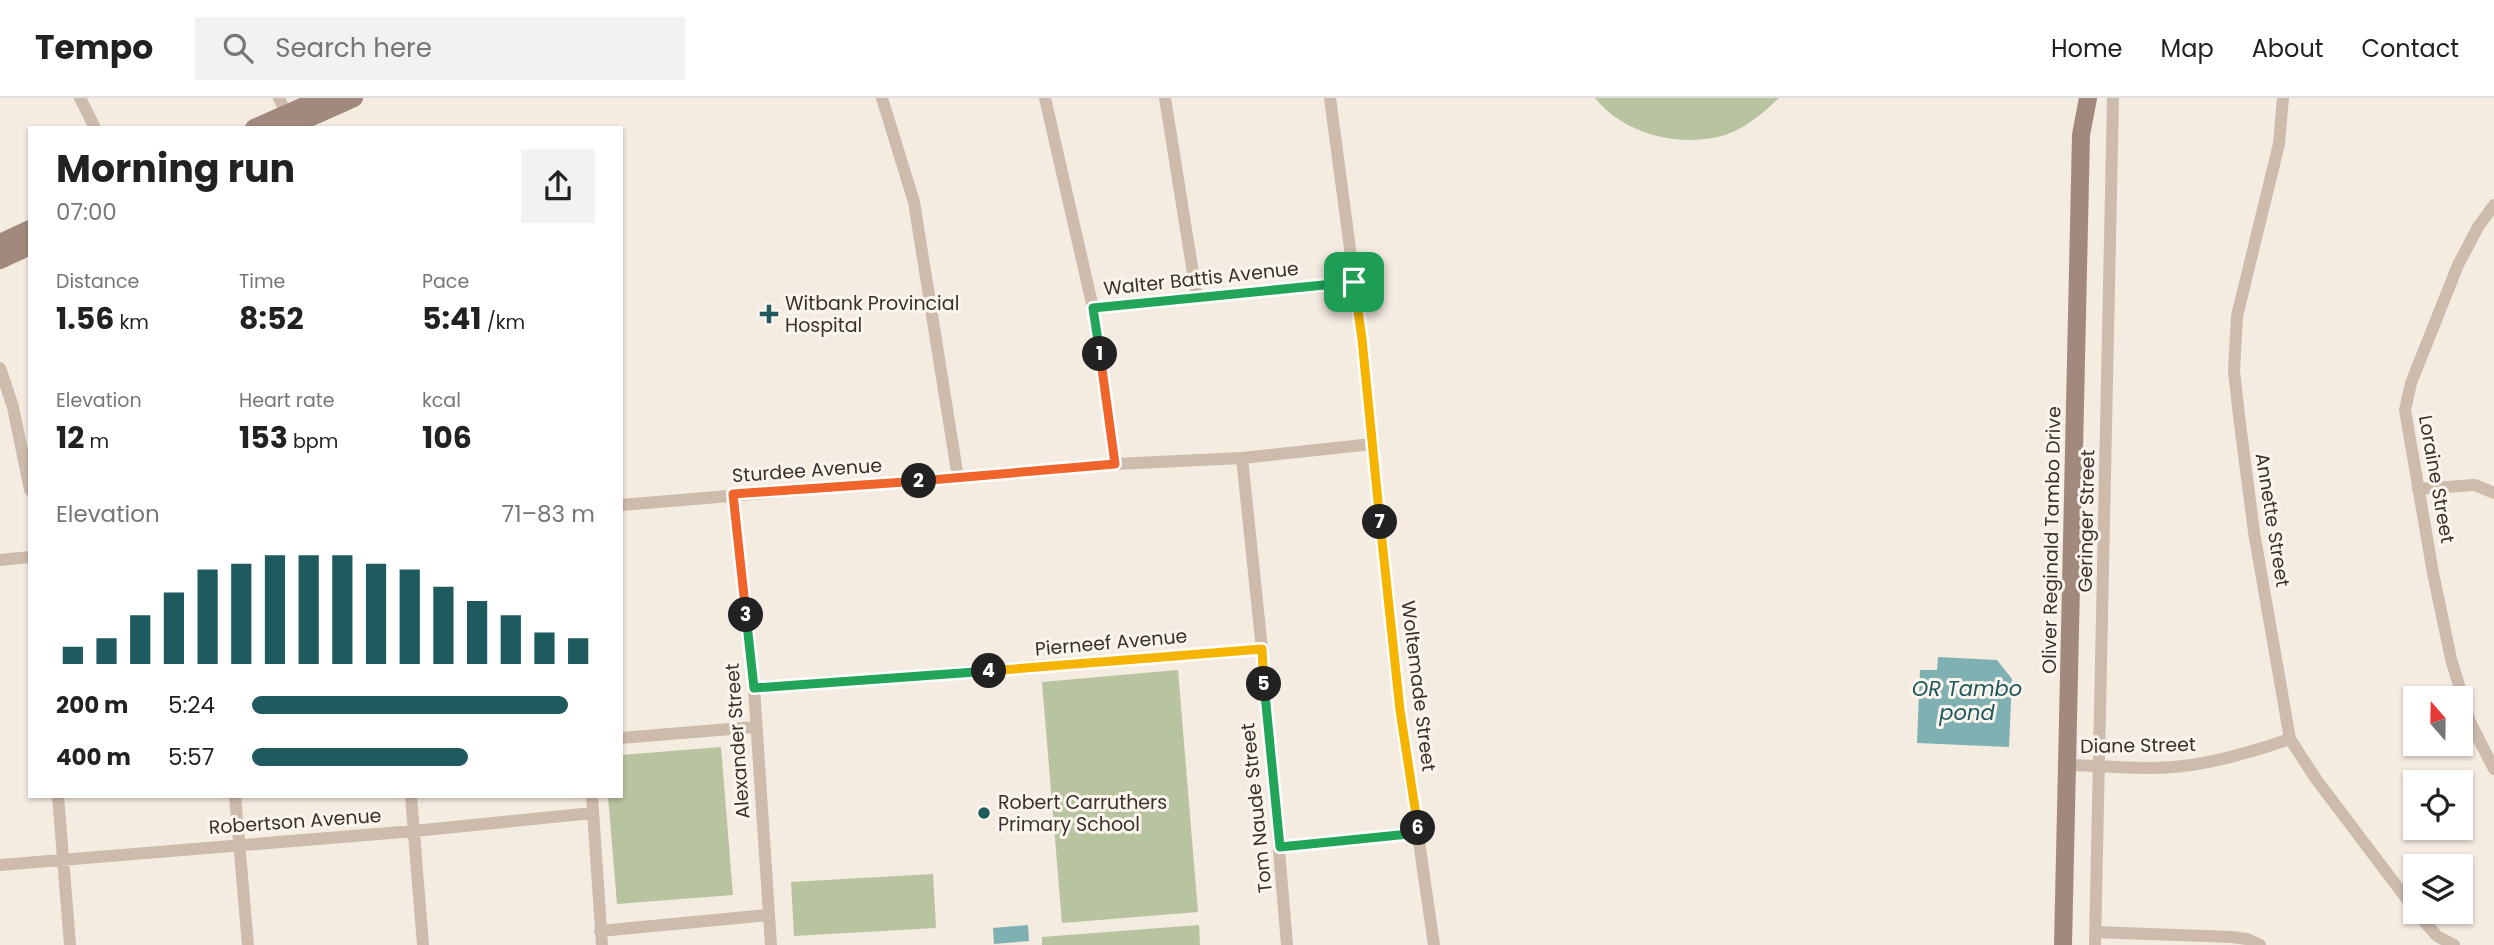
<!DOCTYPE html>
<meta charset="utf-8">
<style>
:root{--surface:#fff;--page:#f2f2f2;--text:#222;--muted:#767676;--line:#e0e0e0;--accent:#1f5a5e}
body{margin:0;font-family:Poppins,sans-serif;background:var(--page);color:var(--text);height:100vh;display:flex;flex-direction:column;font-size:26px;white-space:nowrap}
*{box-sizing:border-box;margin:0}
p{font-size:23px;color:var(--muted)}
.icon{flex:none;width:38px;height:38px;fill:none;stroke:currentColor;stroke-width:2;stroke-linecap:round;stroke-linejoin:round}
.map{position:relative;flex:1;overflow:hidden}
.panel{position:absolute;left:28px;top:28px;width:595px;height:672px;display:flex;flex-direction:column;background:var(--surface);border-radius:0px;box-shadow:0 2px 5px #0004}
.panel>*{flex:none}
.needle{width:46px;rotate:340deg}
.tools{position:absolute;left:2403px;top:588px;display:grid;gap:14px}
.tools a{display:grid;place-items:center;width:70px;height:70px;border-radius:0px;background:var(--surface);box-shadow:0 2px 5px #0004;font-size:35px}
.pin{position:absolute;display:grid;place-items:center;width:60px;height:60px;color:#fff;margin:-30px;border-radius:14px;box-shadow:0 4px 10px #0006}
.km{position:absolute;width:35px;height:35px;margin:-18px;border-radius:50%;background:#222;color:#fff;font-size:19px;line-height:35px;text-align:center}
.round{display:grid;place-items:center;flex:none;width:74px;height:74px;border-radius:0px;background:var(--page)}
.overview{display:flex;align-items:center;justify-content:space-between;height:119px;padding:0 28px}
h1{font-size:38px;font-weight:700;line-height:52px}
.figures{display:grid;grid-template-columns:repeat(3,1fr);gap:10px;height:119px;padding:7px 28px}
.figures div{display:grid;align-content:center}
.figures b{font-size:30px;font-weight:700}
.figures small{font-size:19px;font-weight:400}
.figures p{font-size:19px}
.chart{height:196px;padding:14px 28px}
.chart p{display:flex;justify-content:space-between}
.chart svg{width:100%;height:126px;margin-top:7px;stroke:var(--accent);stroke-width:6}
ul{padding:0 28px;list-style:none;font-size:23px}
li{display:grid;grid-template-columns:112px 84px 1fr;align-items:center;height:52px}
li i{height:18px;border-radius:9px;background:var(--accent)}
header{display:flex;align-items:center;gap:42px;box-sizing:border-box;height:98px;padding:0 35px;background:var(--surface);border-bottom:2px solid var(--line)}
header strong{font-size:33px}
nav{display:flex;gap:38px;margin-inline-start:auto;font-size:24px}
.search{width:490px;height:63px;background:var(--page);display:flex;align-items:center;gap:18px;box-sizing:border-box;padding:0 24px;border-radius:0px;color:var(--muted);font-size:26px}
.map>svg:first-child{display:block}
</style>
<header>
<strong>Tempo</strong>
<div class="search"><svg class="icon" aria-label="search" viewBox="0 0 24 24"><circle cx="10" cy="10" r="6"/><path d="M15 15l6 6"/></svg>Search here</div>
<nav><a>Home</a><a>Map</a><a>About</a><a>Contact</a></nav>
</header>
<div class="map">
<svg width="2494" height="847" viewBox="0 0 2494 847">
<rect width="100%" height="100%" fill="#f4ebe1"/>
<!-- green -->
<path fill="#b8c4a0" d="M1595 0H1779C1763 15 1746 30 1725 37 1680 50 1625 37 1595 0Z
M1178 572 1198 814 1062 825 1042 584Z
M721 649 733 797 617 806 608 698H621V657Z
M933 776 936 830 794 838 791 784Z
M1199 827 1200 847H1042V839Z"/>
<!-- water -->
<path fill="#7fb0b2" d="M1938 559 1997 562 2012 581 2009 649 1917 645 1920 572H1937Z
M1028 827 1029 843 994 846 993 830Z"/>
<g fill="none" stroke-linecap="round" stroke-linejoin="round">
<!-- street -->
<path stroke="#cdbbac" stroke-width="12" d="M80 0 95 30
M279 0 286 15
M882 0 914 104 958 380
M1045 0 1093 210 1115 366
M1165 0 1197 200
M1330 0 1362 241 1400 613 1434 847
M2283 0 2279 46 2237 218 2234 273 2239 318 2254 434 2290 641 2316 681 2415 812
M2494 107 2478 129 2458 167 2411 285 2405 312 2433 475 2451 561 2470 624 2494 671
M1093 210 1354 184
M0 270 13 309 30 392
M1242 360 1262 551 1287 847
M2418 391 2475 387 2494 395
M733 396 754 590 771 847
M621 407 1115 366 1242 360 1372 346
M0 462 30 459
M754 590 1262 551
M621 640 755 629
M2068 667C2109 668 2151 673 2191 667 2225 662 2258 652 2290 641
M58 698 70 847
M235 698 248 847
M411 698 423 847
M592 698 602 847
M1280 749 1419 735
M0 767 414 733 593 715
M2416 814 2437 838 2454 847
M600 833 768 817
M2095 834 2232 839 2247 841 2260 847
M2095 847 2113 0"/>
<!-- secondary -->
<path stroke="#a18a7d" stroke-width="18" d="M254 30 322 0
M287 30 354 0
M0 145 30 131
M0 162 30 148
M2063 847 2081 37 2088 0"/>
</g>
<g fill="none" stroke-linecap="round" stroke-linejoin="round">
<defs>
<path id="split-1" d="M1100 256 1093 210 1354 184"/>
<path id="split-2" d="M919 383 1115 366 1100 256"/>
<path id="split-3" d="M746 517 733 396 919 383"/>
<path id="split-4" d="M746 517 754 590 989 573"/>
<path id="split-5" d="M989 573 1262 551 1264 586"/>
<path id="split-6" d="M1264 586 1280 749 1419 735 1418 730"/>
<path id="split-7" d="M1380 424 1400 612 1418 730"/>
<path id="split-8" d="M1354 184 1362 241 1380 424"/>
</defs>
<!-- split-1 casing -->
<use href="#split-1" stroke="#fff" stroke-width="14"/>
<!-- split-2 casing -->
<use href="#split-2" stroke="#fff" stroke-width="14"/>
<!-- split-3 casing -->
<use href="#split-3" stroke="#fff" stroke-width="14"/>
<!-- split-4 casing -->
<use href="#split-4" stroke="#fff" stroke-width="14"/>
<!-- split-5 casing -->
<use href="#split-5" stroke="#fff" stroke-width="14"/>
<!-- split-6 casing -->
<use href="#split-6" stroke="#fff" stroke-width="14"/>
<!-- split-7 casing -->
<use href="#split-7" stroke="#fff" stroke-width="14"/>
<!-- split-8 casing -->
<use href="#split-8" stroke="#fff" stroke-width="14"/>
<!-- split-1 -->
<use href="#split-1" stroke="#22a559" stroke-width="9"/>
<!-- split-2 -->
<use href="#split-2" stroke="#f0652b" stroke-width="9"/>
<!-- split-3 -->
<use href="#split-3" stroke="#f0652b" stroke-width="9"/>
<!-- split-4 -->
<use href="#split-4" stroke="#22a559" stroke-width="9"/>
<!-- split-5 -->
<use href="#split-5" stroke="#f5b400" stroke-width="9"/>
<!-- split-6 -->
<use href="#split-6" stroke="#22a559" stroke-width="9"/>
<!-- split-7 -->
<use href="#split-7" stroke="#f5b400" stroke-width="9"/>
<!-- split-8 -->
<use href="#split-8" stroke="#f5b400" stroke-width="9"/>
</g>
<!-- markers -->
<g fill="#1f5a5e" stroke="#fbf5ee" stroke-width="2.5">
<path d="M765.5 205.5h7v7h7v7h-7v7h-7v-7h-7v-7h7z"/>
<circle cx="984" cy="715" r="7"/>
</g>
<g text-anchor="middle" stroke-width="6" stroke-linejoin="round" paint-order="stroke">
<!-- street labels -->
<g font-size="19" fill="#3b302b" stroke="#fbf5ee">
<text transform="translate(1201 180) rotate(-6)" y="7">Walter Battis Avenue</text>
<text transform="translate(807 372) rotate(-4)" y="7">Sturdee Avenue</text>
<text transform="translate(2437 381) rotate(80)" y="7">Loraine Street</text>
<text transform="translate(2273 422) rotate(81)" y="7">Annette Street</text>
<text transform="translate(2086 423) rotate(-89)" y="7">Geringer Street</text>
<text transform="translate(2051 442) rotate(-89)" y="7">Oliver Reginald Tambo Drive</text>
<text transform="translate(1111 544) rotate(-5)" y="7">Pierneef Avenue</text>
<text transform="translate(1419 588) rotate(83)" y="7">Woltemade Street</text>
<text transform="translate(737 643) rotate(-94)" y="7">Alexander Street</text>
<text transform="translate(2138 647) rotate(-1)" y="7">Diane Street</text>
<text transform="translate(1256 710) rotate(-96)" y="7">Tom Naude Street</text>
<text transform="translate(295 723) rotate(-4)" y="7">Robertson Avenue</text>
</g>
<!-- poi labels -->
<g font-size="19" fill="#3b302b" stroke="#fbf5ee" text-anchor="start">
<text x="785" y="212">Witbank Provincial<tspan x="785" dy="22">Hospital</tspan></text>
<text x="998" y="711">Robert Carruthers<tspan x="998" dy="22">Primary School</tspan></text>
</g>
<!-- water labels -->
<g font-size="21" font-style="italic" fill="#1f5a5e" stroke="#fbf5ee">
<text x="1967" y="598">OR Tambo<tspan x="1967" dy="24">pond</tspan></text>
</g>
</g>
</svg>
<div class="tools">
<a><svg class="needle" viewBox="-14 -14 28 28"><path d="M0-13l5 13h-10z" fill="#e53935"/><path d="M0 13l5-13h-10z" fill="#767676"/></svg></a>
<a><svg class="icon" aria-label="locate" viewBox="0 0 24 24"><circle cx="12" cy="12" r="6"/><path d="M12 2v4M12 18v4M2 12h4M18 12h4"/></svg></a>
<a><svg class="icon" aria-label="layers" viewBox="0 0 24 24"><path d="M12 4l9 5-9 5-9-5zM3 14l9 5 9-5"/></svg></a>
</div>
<div class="pin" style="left:1354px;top:184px;background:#1e9e55"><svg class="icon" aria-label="arrive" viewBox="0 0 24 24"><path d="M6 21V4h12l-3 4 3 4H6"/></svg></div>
<b class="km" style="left:1100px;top:256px">1</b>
<b class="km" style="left:919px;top:383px">2</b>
<b class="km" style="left:746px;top:517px">3</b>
<b class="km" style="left:989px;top:573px">4</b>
<b class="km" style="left:1264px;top:586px">5</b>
<b class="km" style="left:1418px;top:730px">6</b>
<b class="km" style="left:1380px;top:424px">7</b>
<section class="panel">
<div class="overview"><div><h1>Morning run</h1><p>07:00</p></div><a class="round"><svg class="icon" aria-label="share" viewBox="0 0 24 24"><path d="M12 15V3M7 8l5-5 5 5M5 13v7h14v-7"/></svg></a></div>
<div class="figures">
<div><p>Distance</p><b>1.56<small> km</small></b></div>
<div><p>Time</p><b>8:52</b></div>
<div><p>Pace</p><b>5:41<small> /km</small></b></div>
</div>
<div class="figures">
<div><p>Elevation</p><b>12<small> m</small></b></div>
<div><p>Heart rate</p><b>153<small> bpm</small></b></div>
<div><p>kcal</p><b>106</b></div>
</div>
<div class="chart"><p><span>Elevation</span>71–83 m</p>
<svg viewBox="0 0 160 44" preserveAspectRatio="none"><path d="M5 44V38M15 44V35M25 44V27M35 44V19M45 44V11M55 44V9M65 44V6M75 44V6M85 44V6M95 44V9M105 44V11M115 44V17M125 44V22M135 44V27M145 44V33M155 44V35"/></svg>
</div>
<ul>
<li><b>200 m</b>5:24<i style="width:92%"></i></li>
<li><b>400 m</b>5:57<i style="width:63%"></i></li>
</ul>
</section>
</div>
